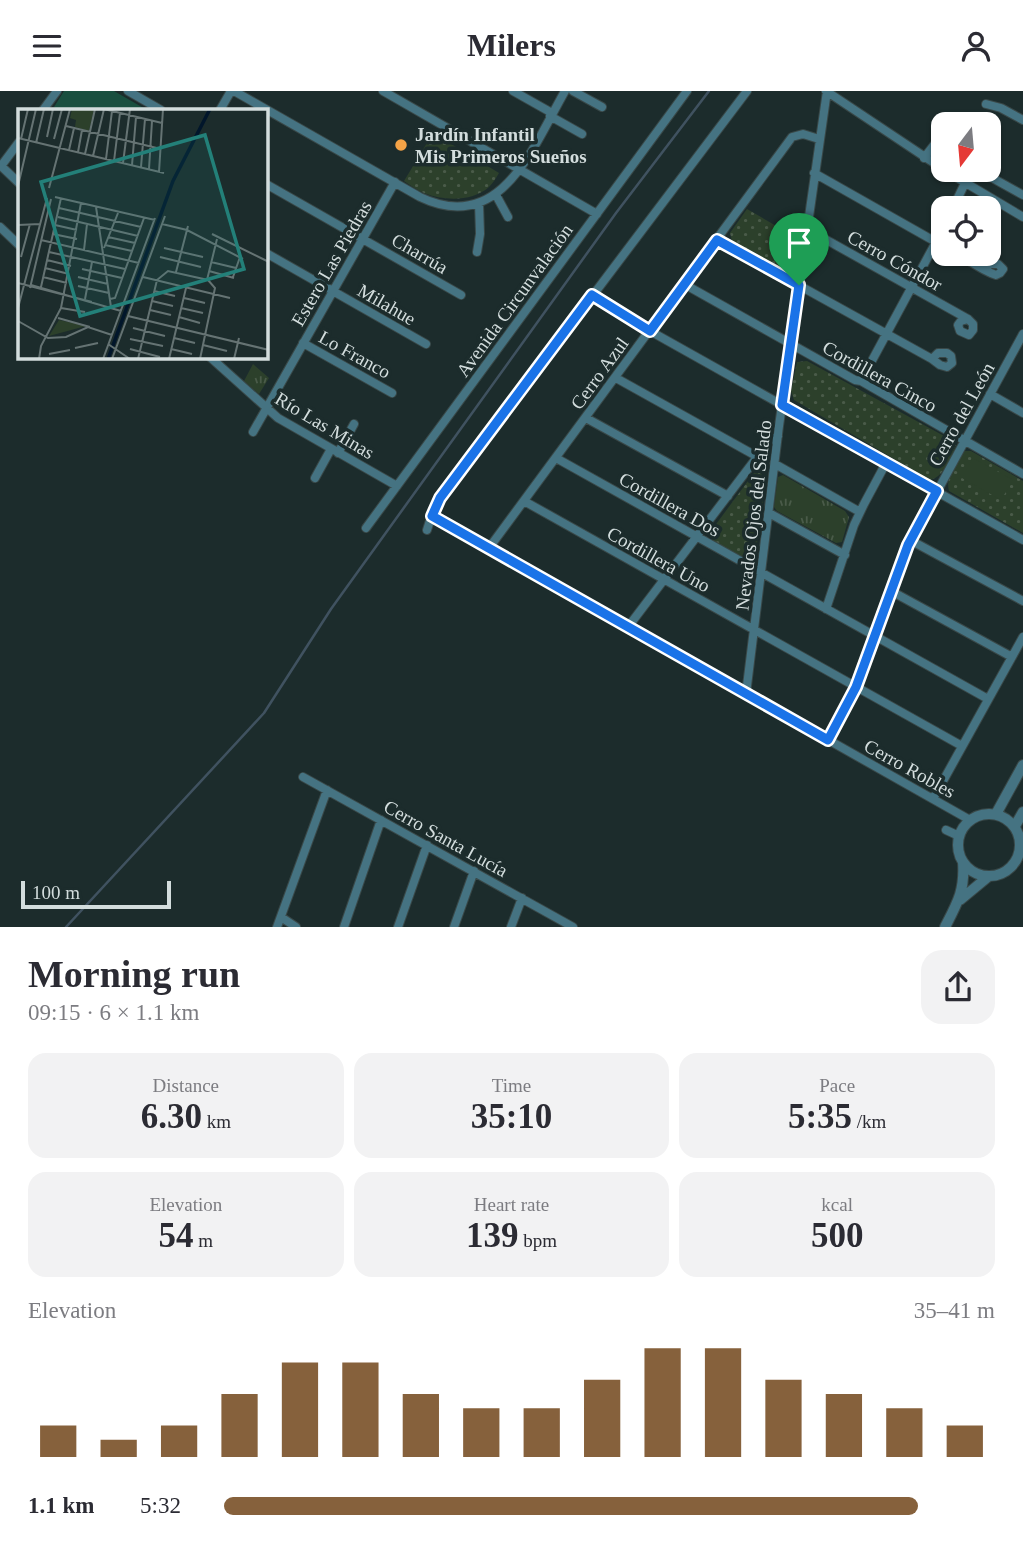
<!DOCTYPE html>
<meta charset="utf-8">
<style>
:root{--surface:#fff;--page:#f2f2f3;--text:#2b2b33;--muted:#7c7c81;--accent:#86613c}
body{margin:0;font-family:"Times New Roman",serif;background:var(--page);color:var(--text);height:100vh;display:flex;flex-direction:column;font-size:26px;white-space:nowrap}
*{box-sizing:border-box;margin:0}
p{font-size:23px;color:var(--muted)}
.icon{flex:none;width:38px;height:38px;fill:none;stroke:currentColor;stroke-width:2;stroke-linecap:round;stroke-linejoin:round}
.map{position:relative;height:836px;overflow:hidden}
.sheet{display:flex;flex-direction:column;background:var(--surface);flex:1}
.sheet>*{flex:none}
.needle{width:46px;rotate:196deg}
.tools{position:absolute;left:931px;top:21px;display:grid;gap:14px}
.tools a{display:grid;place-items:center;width:70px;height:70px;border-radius:14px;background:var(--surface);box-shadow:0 2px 5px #0004;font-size:35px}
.scale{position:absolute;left:21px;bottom:18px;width:150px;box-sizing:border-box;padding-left:7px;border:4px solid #d3dddd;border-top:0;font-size:19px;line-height:24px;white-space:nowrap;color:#d3dddd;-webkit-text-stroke:5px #1c2c2c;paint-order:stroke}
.pin{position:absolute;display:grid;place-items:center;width:60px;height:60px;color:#fff;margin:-72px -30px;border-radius:50% 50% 50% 0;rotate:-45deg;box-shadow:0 0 7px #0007}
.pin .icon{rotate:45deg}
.round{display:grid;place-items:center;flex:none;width:74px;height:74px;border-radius:21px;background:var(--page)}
.overview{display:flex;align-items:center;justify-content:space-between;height:119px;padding:0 28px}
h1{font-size:38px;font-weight:800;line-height:52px}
.figures{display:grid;grid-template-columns:repeat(3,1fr);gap:10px;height:119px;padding:7px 28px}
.figures div{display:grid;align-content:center;border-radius:18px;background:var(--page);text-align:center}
.figures b{font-size:35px;font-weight:800}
.figures small{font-size:19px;font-weight:400}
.figures p{font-size:19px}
.chart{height:196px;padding:14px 28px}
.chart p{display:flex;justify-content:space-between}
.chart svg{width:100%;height:126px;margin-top:7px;stroke:var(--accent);stroke-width:6}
ul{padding:0 28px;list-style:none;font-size:23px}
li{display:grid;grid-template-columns:112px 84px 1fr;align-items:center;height:52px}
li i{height:18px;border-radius:9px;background:var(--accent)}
header{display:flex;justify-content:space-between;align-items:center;height:91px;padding:0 28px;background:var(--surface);font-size:32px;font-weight:800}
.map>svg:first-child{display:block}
</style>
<header><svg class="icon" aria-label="menu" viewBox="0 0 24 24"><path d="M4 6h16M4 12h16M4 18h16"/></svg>Milers<svg class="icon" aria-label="person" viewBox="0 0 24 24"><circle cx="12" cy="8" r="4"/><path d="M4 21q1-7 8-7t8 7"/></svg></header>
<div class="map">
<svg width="1023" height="836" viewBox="0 0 1023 836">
<defs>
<pattern id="grass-tufts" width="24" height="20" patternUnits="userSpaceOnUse" patternTransform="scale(1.75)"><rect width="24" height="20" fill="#2c402b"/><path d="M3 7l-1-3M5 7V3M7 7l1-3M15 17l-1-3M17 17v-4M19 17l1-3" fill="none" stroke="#4a5b49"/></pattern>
<pattern id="park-dots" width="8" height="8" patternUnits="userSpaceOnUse" patternTransform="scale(1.75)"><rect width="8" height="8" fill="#2c402b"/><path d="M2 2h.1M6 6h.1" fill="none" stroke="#4a5b49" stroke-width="1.8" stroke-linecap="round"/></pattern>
</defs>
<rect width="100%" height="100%" fill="#1c2c2c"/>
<!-- grass -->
<path fill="url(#grass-tufts)" d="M253 273 269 287 259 303 244 290Z
M783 384 845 420 849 426 842 451 836 452 777 420 774 416 778 386Z"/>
<!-- park -->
<path fill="url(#park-dots)" d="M433 42 499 82C496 87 493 92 489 96 472 111 444 110 424 102 417 99 410 94 404 90Z
M747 118 797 147 793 177 787 180 732 150 730 142Z
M807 270 955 351 956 354C950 367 945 385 930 389L794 309 791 300 797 271Z
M965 360H971L1023 390V442L949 400C945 386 956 370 965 360Z
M762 371 768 373 755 467 749 469 711 449V440Z"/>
<!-- pitch -->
<path fill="#2c402b" d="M973 367 1013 389 1001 409 962 387Z"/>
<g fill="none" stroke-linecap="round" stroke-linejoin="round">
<!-- stream -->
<path stroke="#405260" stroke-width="2.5" d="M66 836 264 622 331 518 616 122 709 0"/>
</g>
<!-- building -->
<path fill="#194f3f" d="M64 0H114L147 19H60L54 16Z"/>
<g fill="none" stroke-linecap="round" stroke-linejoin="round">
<defs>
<path id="minor" d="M128 0 161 19
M234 0 420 106C501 145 533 56 565 0
M383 0 597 123
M513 0 552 22
M573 0 602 16
M826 0 943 78
M986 13 1001 17 1023 29
M43 19 57 0
M220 19 231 0
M550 25 582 43
M924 67 934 54 943 59
M0 74 19 92
M1 75 19 51
M944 79 1023 126
M978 79 1023 104
M814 82 943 155
M266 93 461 204
M496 104 508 126
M953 117 965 92
M0 136 19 154
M807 138 968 228 973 233V239L969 244 960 240 958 234 961 230 968 228
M717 149 932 268 940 274 947 276 952 272 951 265 947 262H938L932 268
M477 161 480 143 479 112
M266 162 426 253
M958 163C970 170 983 180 996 184L1000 182 1003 178 998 173H992L982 176
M684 193 855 289 861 290 1023 383
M592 204 650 240 1023 449
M303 252 392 302
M210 266 278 327 397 395
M616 287 758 366
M861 290 943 138
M990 303 1023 322
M586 327 728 405
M253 341 395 91
M338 362 354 333
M556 367 988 608
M775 373 860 421
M315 387 331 358
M524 410 962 655
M769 422 845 464
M432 425 970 729
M366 437 687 0
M427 439 434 417 440 407 747 0
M910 449 1023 510
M489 457 792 46 803 43 819 48
M891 500 1012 566
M826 518 854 434 864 413 886 372
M628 536 770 349 778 345
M746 603 779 335 827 0
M828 649 856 596 908 454 1023 243
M303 686 573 836
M933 708 1023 546
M946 739 959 745
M281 826 296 836
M277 836 327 699
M344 836 381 729
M398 836 427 754
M454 836 474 780
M511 836 522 807"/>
<path id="tertiary" d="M958 754a31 31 0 1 1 62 0a31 31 0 1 1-62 0Z
M996 723 1023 674
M1015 735 1023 721
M960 809 989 785
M945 836C958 811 965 799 963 771"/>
</defs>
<!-- minor casing -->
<use href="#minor" stroke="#394848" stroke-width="10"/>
<!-- tertiary casing -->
<use href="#tertiary" stroke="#394848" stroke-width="12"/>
<!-- minor -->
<use href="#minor" stroke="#457382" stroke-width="8"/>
<!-- tertiary -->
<use href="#tertiary" stroke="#457382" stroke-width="10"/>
</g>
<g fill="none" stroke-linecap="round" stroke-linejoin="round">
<defs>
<path id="route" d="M717 149 799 194 782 314 937 400 908 454 856 596 828 649 432 425 440 407 592 204 650 240Z"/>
</defs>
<!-- route casing -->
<use href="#route" stroke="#fff" stroke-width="14"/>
<!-- route -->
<use href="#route" stroke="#1a73e8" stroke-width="9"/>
</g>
<!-- markers -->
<circle fill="#f5a346" stroke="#1c2c2c" stroke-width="2.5" cx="401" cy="54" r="7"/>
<g text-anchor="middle" stroke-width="7" stroke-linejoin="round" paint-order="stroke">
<!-- poi labels -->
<g font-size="19" font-weight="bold" fill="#d3dddd" stroke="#1c2c2c" text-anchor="start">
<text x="415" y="50">Jardín Infantil<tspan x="415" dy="22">Mis Primeros Sueños</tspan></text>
</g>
<!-- street labels -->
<g font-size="19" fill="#d3dddd" stroke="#1c2c2c">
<text transform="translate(420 162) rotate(30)" y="7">Charrúa</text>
<text transform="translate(895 169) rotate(29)" y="7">Cerro Cóndor</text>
<text transform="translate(331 172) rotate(-60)" y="7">Estero Las Piedras</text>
<text transform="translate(514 209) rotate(-54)" y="7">Avenida Circunvalación</text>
<text transform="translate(387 213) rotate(30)" y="7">Milahue</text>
<text transform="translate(355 263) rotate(29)" y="7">Lo Franco</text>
<text transform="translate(599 282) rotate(-54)" y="7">Cerro Azul</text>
<text transform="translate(880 285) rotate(29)" y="7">Cordillera Cinco</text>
<text transform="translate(961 323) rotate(-61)" y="7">Cerro del León</text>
<text transform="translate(325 334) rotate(31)" y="7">Río Las Minas</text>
<text transform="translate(670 413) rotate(29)" y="7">Cordillera Dos</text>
<text transform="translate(753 424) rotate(-83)" y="7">Nevados Ojos del Salado</text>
<text transform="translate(659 468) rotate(29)" y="7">Cordillera Uno</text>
<text transform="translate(910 677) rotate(29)" y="7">Cerro Robles</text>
<text transform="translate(446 747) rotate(29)" y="7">Cerro Santa Lucía</text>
</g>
</g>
<!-- overview -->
<g transform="translate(18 18)">
<rect width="250" height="250" fill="#1c2c2c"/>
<path d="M54 0H76L71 22 57 18 58 11 52 9ZM41 211 68 217 31 227Z" fill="#2c402b"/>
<path fill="none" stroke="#01162b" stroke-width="3.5" d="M90 250 155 72 192 0"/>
<path fill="none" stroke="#657373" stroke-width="2" d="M86 0 144 14M48 17 143 40M29 28 35 0M0 29 146 64M3 30 10 0M36 30 44 0M18 34 26 0M51 41 56 19M60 43 64 21M67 45 77 0M75 47 86 0M88 50 94 2M96 52 102 4M105 54 112 0M114 56 118 8M123 58 127 10M131 60 134 12M141 63 145 0M0 77 18 0M31 79 52 0M37 88 137 111M78 98 93 198M41 99 123 118M40 108 120 127M144 115 169 121 225 150M0 116 22 115M37 116 59 121M35 125 59 130M194 125 251 153M90 128 117 134M23 131 121 154M87 136 114 142M86 139 100 104M146 139 185 148M66 141 69 115M31 143 107 160M3 148 12 115M142 148 183 158M29 151 53 157M193 153 218 159M27 159 51 165M64 160 104 169M191 162 216 169M158 163 170 117M25 168 49 174M60 168 90 175M125 168 212 189M215 168 222 148M189 171 199 130M0 174 74 193M13 176 103 202M60 177 91 184M23 178 43 89M12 179 33 90M136 182 157 187M166 189 187 194M67 190 74 153M92 190 97 189 126 109M134 192 155 197M0 199 29 89M43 199 67 203M163 199 185 204M132 201 153 206M110 207 251 241M161 208 182 214M40 209 72 218M0 212 30 229 48 228 70 218 94 226M115 219 147 227M156 229 177 234M112 230 145 237M90 235 112 250M185 236 209 242M57 239 80 234M112 240 142 248M153 240 174 245M31 245 52 241M21 250 23 237 43 199 63 94M85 250 137 109M94 250 147 107M120 250 139 171 150 162 190 171 197 179 182 250M151 250 168 179M216 250 221 229"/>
<path fill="#238079" fill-opacity="0.15" stroke="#238079" stroke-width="3.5" d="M187 26 226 160 62 207 23 73Z"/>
<rect width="250" height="250" fill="none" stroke="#d3dddd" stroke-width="3.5"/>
</g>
</svg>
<div class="tools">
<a><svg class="needle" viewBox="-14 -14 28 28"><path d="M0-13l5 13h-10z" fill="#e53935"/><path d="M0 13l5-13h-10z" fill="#7c7c81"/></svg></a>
<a><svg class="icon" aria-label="locate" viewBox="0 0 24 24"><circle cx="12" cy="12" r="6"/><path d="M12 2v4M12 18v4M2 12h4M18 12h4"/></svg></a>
</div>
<div class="scale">100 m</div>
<div class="pin" style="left:799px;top:194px;background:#1e9e55"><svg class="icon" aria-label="arrive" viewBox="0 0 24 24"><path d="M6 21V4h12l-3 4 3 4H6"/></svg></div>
</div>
<section class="sheet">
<div class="overview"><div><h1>Morning run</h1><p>09:15 · 6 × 1.1 km</p></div><a class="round"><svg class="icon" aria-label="share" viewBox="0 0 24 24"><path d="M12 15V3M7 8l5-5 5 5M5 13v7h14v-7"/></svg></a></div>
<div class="figures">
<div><p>Distance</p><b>6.30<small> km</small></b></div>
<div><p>Time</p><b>35:10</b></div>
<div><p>Pace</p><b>5:35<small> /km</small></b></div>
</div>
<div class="figures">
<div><p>Elevation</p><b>54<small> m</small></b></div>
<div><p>Heart rate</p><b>139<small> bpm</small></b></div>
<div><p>kcal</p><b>500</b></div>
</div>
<div class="chart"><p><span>Elevation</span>35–41 m</p>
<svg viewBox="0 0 160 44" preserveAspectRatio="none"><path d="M5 44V33M15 44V38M25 44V33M35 44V22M45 44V11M55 44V11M65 44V22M75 44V27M85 44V27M95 44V17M105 44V6M115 44V6M125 44V17M135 44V22M145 44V27M155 44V33"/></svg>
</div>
<ul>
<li><b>1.1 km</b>5:32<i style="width:90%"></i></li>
</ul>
</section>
